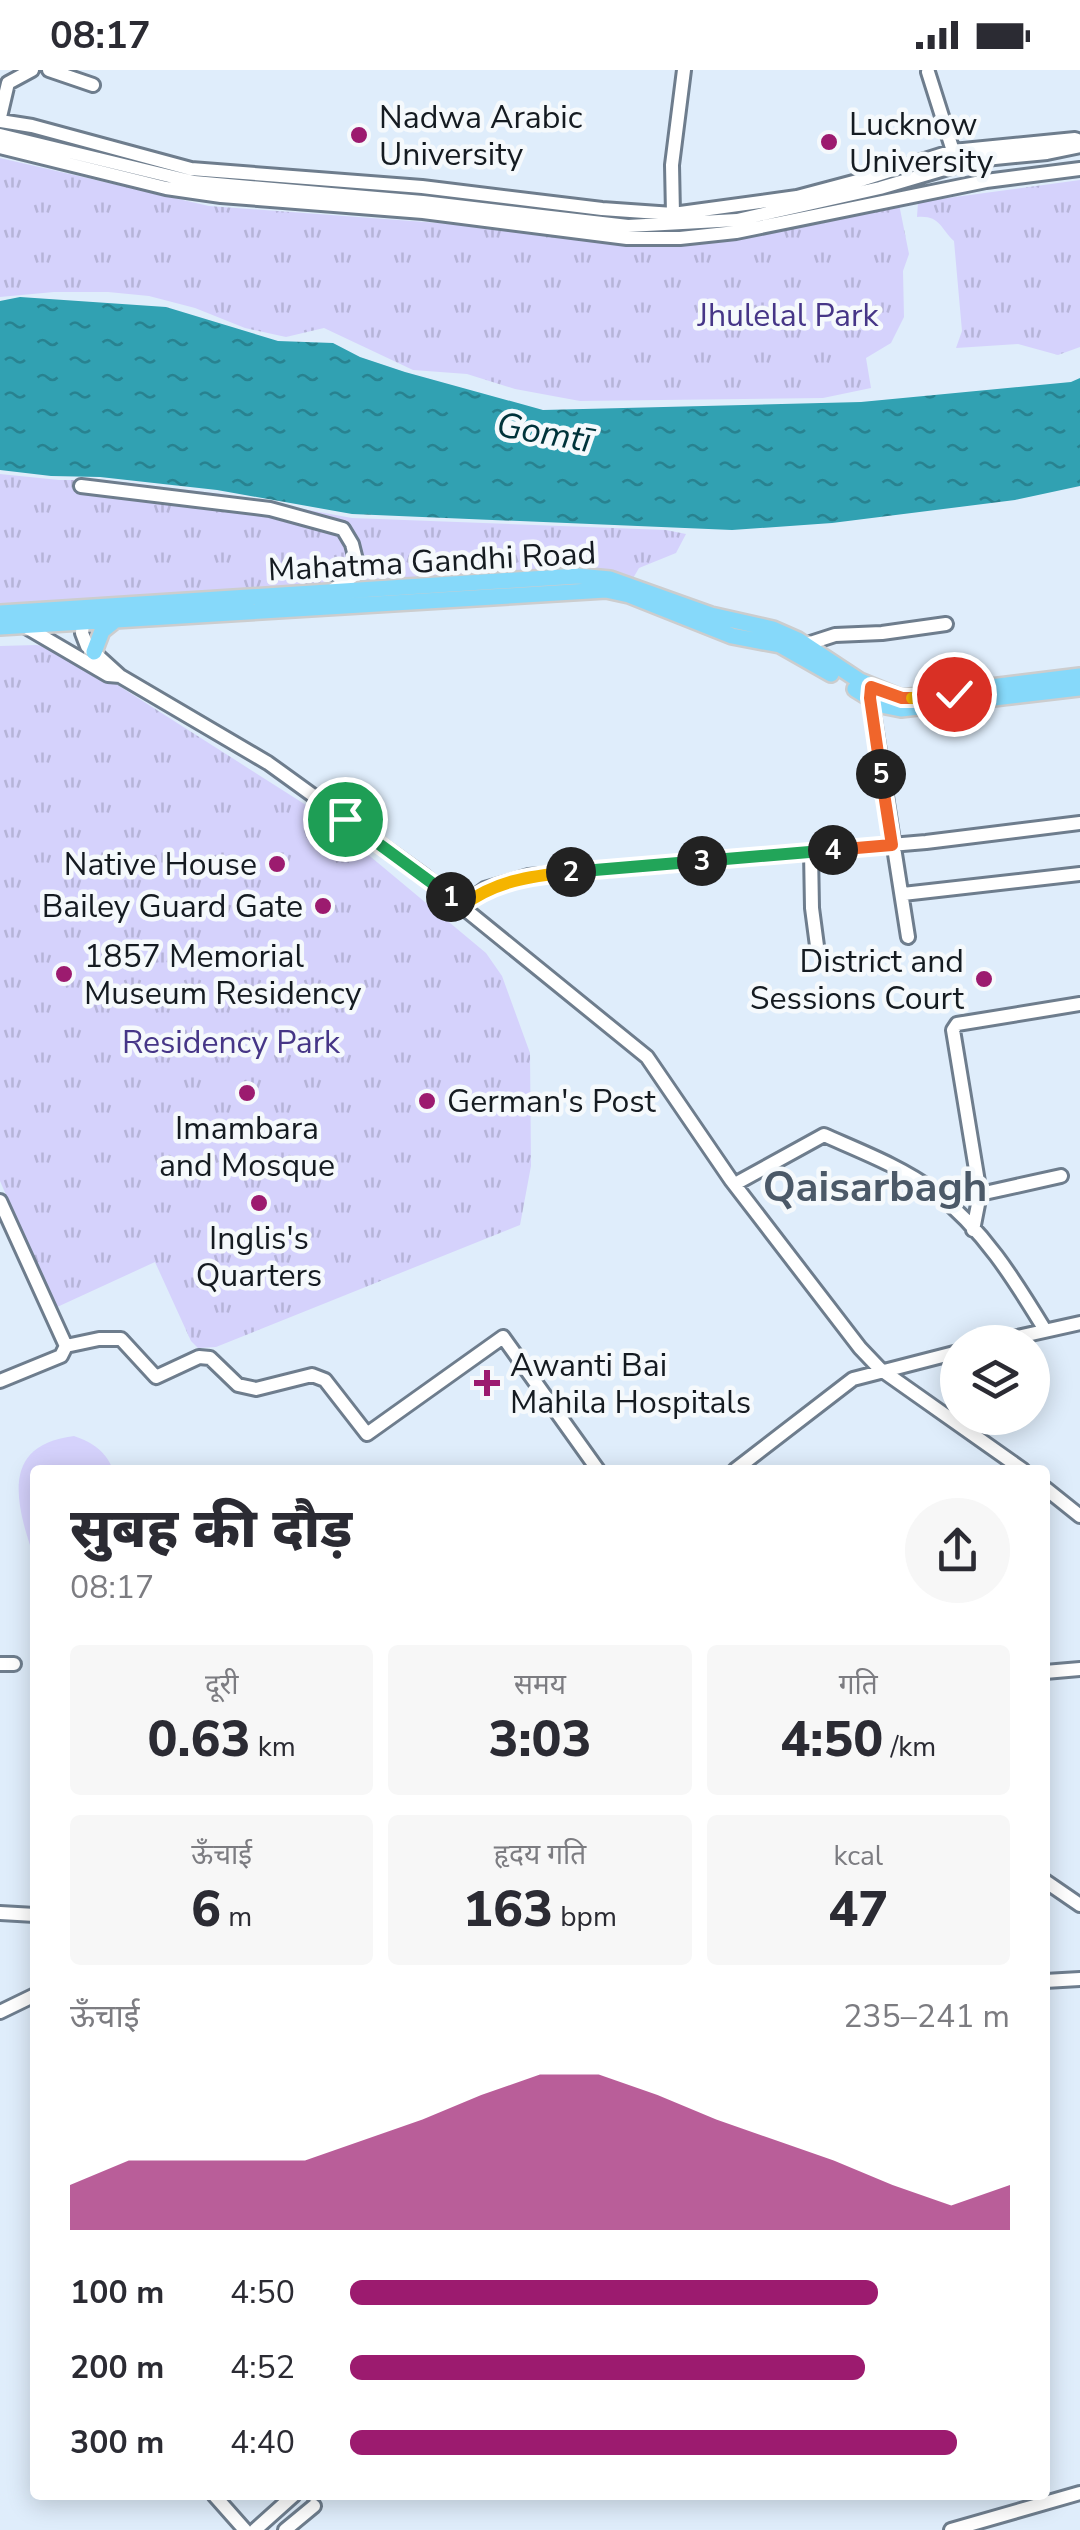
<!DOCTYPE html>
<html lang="hi">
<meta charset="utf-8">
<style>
:root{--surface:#fff;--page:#f7f7f7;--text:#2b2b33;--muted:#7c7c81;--accent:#9c1b6f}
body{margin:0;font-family:"Nunito Sans","Noto Sans Devanagari",sans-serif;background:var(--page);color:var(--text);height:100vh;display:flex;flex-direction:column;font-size:38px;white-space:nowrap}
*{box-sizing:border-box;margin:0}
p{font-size:32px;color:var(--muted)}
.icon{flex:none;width:55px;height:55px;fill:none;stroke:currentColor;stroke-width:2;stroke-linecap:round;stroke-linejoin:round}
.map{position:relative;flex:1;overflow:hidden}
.details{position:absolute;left:30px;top:1395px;width:1020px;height:1035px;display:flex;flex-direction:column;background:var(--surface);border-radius:10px;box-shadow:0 5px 25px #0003}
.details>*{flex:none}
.controls{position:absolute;left:940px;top:1255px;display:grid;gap:20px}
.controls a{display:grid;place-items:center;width:110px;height:110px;border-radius:50%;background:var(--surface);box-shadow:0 5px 25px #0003;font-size:50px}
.pin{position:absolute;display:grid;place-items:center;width:85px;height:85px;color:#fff;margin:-42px;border:5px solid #fff;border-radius:50%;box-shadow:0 2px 10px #0007}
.km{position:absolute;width:50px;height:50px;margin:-25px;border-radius:50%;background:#222;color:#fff;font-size:28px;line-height:50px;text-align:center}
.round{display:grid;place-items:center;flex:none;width:105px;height:105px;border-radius:52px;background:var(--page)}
.headline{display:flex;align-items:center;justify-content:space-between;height:170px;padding:0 40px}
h1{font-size:55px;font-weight:800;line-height:75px}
.metrics{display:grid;grid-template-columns:repeat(3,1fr);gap:15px;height:170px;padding:10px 40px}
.metrics div{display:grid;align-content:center;border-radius:10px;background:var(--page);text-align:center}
.metrics b{font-size:50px;font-weight:800}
.metrics small{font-size:28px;font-weight:400}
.metrics p{font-size:28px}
.chart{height:280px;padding:20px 40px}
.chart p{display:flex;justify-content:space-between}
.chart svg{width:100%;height:180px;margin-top:10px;fill:var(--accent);opacity:.7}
ul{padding:0 40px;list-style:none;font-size:32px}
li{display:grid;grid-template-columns:160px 120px 1fr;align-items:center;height:75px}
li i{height:25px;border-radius:12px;background:var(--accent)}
.status{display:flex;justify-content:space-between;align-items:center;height:70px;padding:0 50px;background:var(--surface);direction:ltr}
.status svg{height:28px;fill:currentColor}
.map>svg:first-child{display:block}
</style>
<div class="status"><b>08:17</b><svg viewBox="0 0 49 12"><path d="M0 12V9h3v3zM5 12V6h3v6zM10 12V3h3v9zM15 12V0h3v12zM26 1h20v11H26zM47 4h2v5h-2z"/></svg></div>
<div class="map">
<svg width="1080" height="2460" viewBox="0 0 1080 2460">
<defs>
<pattern id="grass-tufts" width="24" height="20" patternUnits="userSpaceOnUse" patternTransform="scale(2.5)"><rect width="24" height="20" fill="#d5d2fc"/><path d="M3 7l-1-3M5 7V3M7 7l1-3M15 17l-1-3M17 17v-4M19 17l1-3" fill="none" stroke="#b6b4d8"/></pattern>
<pattern id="water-ripples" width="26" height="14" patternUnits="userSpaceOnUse" patternTransform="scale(2.5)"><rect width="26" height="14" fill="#31a1b2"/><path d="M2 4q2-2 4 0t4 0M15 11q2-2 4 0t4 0" fill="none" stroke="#288290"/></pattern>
</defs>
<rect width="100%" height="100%" fill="#dfedfb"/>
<!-- grass -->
<path fill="url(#grass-tufts)" d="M0 88 209 136 465 155 665 177 749 168 899 134 909 184 903 201 904 247 891 273 866 288 871 318 823 328 580 331 515 319 467 304 413 300 324 258 286 267 245 258 195 238 149 226 108 222H54L0 227Z
M1080 110V277L1058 285 1018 274 956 278 962 261 954 171C940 158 940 145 917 147L918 132Z
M0 404 59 410H103L221 424 352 448 666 460 686 464 676 483 639 498 632 510 0 537Z
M36 575 61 579 317 742 486 883 502 906 530 983 531 1096 520 1155 216 1277 198 1278 191 1271 155 1192 55 1238 0 1111V576Z"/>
<!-- pitch -->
<path fill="#d5d2fc" d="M74 1366C92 1372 106 1381 113 1400H35V1490C15 1433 0 1375 74 1366Z"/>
<!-- water -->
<path fill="url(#water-ripples)" d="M20 227 166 237 278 271 333 273 360 287 405 302 543 340 861 332 1071 312 1080 308V416L1015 430 832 453 732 460 352 444 217 420 100 407 51 406 0 400V231Z"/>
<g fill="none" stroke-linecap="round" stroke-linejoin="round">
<defs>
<path id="minor" d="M49 0 93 15
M928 2 953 81
M0 47 8 13 32 0
M0 51 32 56 191 99 422 117 602 139 673 144 797 127 861 110 953 81 1075 69 1080 71
M0 65 194 112 423 132 628 156 737 150 880 118 975 90 1047 83 1080 76
M0 77 166 118 221 126 423 142 627 168H680L736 162 986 111 1080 99
M673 144 672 95 684 0
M81 416 270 439 343 459 352 474 359 502 331 521
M83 553 82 563 87 576 120 606 268 693 423 805 647 987 731 1110 860 1278 880 1299 1023 1400
M26 557 108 605 120 606
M801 576 835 565 882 563 946 554
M870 624 908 867
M811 782 812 838 817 876
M903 824 1080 804
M462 836 485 819 529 806 926 772 1080 753
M735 1114 824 1065C860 1081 902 1097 934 1121 983 1159 1014 1209 1045 1260
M980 1124 1061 1106
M0 1131 66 1276
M973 1160 980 1124 953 960 957 954 1080 934
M995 1272 1080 1253
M0 1311 61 1286 66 1276 99 1269H121L156 1307 199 1287 210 1288 238 1315 256 1319 312 1305 325 1310 367 1364 503 1267 598 1400
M735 1400 853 1309 958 1282
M1045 1418 1080 1446
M0 1594H14
M1045 1602 1080 1599
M1045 1811 1080 1835
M0 1843 35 1845
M1045 1911 1080 1909
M0 1942 35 1925
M214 2425 245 2460
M313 2425H314
M255 2460 294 2425
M285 2460 314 2436
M951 2460 1080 2423"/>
<path id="major" d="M0 543 578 506 610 509 711 545 773 559 798 570 860 611 902 628 1080 606
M0 557 606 520 629 525 732 566 780 575 831 604
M94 582 102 561 117 549
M855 619 881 635 901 639 1080 618"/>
</defs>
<!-- minor casing -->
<use href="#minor" stroke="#6e7d8d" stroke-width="18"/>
<!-- major casing -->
<use href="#major" stroke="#cccdce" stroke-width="20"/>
<!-- minor -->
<use href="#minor" stroke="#fff" stroke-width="12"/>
<!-- major -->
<use href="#major" stroke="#86d9fa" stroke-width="15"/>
</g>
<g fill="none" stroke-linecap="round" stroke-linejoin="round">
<defs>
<path id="split-1" d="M345 749 451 827"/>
<path id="split-2" d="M451 827 462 836C495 811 530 806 571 802"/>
<path id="split-3" d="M571 802 702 791"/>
<path id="split-4" d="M702 791 833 780"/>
<path id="split-5" d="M833 780 892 775 881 704"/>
<path id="split-6" d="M881 704 870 628 871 617 902 628H912"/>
<path id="split-7" d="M912 628 954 624"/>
</defs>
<!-- split-1 casing -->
<use href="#split-1" stroke="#fff" stroke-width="20"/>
<!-- split-2 casing -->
<use href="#split-2" stroke="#fff" stroke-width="20"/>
<!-- split-3 casing -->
<use href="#split-3" stroke="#fff" stroke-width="20"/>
<!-- split-4 casing -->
<use href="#split-4" stroke="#fff" stroke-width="20"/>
<!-- split-5 casing -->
<use href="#split-5" stroke="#fff" stroke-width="20"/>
<!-- split-6 casing -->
<use href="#split-6" stroke="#fff" stroke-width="20"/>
<!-- split-7 casing -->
<use href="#split-7" stroke="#fff" stroke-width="20"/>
<!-- split-1 -->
<use href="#split-1" stroke="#22a559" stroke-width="12"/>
<!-- split-2 -->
<use href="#split-2" stroke="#f5b400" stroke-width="12"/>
<!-- split-3 -->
<use href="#split-3" stroke="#22a559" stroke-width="12"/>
<!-- split-4 -->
<use href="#split-4" stroke="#22a559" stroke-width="12"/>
<!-- split-5 -->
<use href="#split-5" stroke="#f0652b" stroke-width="12"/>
<!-- split-6 -->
<use href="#split-6" stroke="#f0652b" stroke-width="12"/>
<!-- split-7 -->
<use href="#split-7" stroke="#f5b400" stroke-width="12"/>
</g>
<!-- markers -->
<g fill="#9c1b6f" stroke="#f5f9fc" stroke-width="4">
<circle cx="359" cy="65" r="10"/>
<circle cx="829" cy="72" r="10"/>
<circle cx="277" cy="794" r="10"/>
<circle cx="323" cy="836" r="10"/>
<circle cx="64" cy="904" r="10"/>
<circle cx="984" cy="909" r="10"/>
<circle cx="247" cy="1023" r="10"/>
<circle cx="427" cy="1031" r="10"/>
<circle cx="259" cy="1133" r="10"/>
<path d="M482 1298h10v10h10v10h-10v10h-10v-10h-10v-10h10z"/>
</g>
<g text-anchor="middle" stroke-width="9" stroke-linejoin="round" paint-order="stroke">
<!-- poi labels -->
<g font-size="32" fill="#151b21" stroke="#f5f9fc" text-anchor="start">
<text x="379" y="58">Nadwa Arabic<tspan x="379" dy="37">University</tspan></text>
<text x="849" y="65">Lucknow<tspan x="849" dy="37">University</tspan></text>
<text x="257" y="805" text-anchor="end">Native House</text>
<text x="303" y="847" text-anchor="end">Bailey Guard Gate</text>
<text x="84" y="897">1857 Memorial<tspan x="84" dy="37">Museum Residency</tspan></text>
<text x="964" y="902" text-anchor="end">District and<tspan x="964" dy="37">Sessions Court</tspan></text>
<text x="447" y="1042">German's Post</text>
<text x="247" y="1069" text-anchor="middle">Imambara<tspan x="247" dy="37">and Mosque</tspan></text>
<text x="259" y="1179" text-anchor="middle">Inglis's<tspan x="259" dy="37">Quarters</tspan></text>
<text x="510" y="1306">Awanti Bai<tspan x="510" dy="37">Mahila Hospitals</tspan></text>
</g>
<!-- park labels -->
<g font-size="32" fill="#463687" stroke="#f5f9fc">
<text x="788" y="256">Jhulelal Park</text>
<text x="231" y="983">Residency Park</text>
</g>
<!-- street labels -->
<g font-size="32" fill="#151b21" stroke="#f5f9fc">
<text transform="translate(432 491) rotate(-3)" y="11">Mahatma Gandhi Road</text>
</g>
<!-- water labels -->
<g font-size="35" font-style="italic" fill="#00333a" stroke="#f5f9fc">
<text transform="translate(544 362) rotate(10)" y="12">Gomtī</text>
</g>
<!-- district labels -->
<g font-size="42" font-weight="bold" fill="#4b5968" stroke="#f5f9fc">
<text x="875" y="1131">Qaisarbagh</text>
</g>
</g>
</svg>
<div class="controls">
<a><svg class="icon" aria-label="layers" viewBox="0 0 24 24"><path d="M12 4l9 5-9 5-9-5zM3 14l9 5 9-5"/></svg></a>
</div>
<div class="pin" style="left:345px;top:749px;background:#1e9e55"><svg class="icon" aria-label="arrive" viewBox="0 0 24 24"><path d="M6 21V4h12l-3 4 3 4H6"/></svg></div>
<div class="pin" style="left:954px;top:624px;background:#d93025"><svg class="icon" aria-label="check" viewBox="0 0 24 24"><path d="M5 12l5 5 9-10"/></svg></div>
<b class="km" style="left:451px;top:827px">1</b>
<b class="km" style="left:571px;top:802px">2</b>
<b class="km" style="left:702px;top:791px">3</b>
<b class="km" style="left:833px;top:780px">4</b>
<b class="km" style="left:881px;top:704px">5</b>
<section class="details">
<div class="headline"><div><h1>सुबह की दौड़</h1><p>08:17</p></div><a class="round"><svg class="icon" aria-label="share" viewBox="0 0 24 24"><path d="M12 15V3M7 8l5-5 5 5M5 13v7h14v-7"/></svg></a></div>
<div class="metrics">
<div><p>दूरी</p><b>0.63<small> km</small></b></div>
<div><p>समय</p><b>3:03</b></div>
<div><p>गति</p><b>4:50<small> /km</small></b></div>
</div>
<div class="metrics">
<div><p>ऊँचाई</p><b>6<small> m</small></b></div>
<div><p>हृदय गति</p><b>163<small> bpm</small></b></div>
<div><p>kcal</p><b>47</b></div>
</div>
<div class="chart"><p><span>ऊँचाई</span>235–241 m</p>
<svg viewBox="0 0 160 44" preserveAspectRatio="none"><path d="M0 44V33L10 27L20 27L30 27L40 27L50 22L60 17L70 11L80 6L90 6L100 11L110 17L120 22L130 27L140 33L150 38L160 33V44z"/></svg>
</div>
<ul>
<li><b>100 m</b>4:50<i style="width:80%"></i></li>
<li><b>200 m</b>4:52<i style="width:78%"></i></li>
<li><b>300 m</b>4:40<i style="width:92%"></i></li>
</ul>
</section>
</div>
